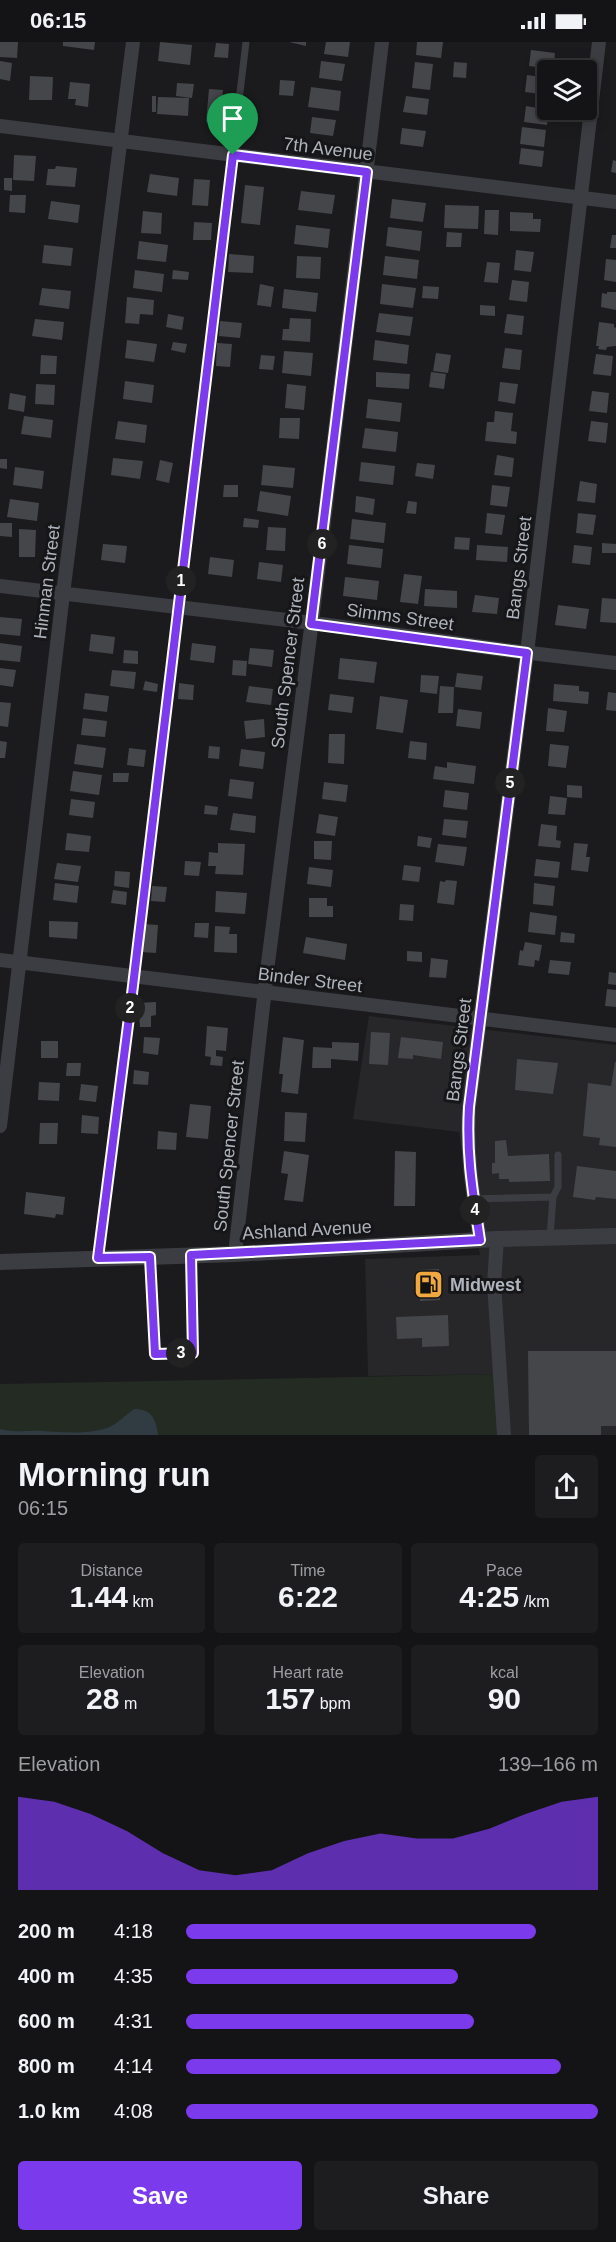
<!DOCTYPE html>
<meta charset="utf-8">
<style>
:root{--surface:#141416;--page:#1d1d1f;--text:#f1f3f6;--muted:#9d9ea1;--line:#333335;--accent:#7c3aed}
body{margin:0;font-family:Arial,sans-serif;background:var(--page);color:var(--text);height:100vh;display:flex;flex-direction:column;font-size:22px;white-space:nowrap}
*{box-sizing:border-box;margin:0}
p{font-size:20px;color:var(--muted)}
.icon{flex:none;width:33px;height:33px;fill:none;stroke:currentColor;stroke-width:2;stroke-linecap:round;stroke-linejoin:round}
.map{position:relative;height:1393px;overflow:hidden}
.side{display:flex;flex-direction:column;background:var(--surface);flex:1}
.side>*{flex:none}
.controls{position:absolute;left:537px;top:18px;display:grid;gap:12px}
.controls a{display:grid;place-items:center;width:60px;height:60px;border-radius:6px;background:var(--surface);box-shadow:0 3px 15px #0003,0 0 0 2px var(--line);font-size:30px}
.pin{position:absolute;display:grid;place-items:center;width:51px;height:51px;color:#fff;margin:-62px -26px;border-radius:50% 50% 50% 0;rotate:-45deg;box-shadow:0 0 6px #0007}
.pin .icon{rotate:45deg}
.km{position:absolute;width:30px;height:30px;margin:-15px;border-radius:50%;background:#222;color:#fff;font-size:16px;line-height:30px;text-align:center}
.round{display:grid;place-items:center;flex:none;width:63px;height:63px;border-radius:6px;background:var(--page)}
.head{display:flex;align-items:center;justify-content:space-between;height:102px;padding:0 18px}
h1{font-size:33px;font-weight:700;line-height:45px}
.stats{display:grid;grid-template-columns:repeat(3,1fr);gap:9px;height:102px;padding:6px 18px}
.stats div{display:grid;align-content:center;border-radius:6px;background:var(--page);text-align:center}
.stats b{font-size:30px;font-weight:700}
.stats small{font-size:16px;font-weight:400}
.stats p{font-size:16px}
.chart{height:168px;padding:12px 18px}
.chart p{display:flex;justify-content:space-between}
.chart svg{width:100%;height:108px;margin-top:6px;fill:var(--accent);opacity:.7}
.primary-button{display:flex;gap:12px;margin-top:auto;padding:12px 18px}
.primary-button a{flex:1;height:69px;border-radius:6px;background:var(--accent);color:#fff;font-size:24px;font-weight:700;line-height:69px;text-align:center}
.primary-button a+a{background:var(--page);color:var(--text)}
ul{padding:0 18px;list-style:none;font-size:20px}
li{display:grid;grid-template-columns:96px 72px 1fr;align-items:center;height:45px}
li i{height:15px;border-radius:8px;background:var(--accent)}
.status{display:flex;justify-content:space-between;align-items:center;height:42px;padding:0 30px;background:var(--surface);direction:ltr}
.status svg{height:16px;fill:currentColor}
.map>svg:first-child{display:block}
</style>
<div class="status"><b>06:15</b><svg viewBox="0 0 49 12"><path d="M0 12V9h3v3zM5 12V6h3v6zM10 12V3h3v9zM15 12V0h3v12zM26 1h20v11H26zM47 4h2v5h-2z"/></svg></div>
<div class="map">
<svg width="616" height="1393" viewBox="0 0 616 1393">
<rect width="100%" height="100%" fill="#1b1b1d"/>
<!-- built -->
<path fill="#27272a" d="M369 974 616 1003V1393H508L505 1332 368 1334 365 1217 480 1213 459 1090 353 1077Z"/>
<!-- green -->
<path fill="#232b23" d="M506 1332 508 1393H0V1342Z"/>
<!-- water -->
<path fill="#303b42" d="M134 1367C152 1367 156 1377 158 1393H0V1387C15 1391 27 1388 42 1389 64 1390 86 1393 107 1386 118 1382 125 1373 134 1367Z"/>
<!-- building -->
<path fill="#45464a" d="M0 0H18L17 16 0 15Z
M63 0H95L94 8 63 4Z
M160 0 192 3 190 23 158 19Z
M289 0H306V4Z
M326 0H350L348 15 324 12Z
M417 0H443L441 16 416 13Z
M216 1 229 2 228 16 214 15Z
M531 8 555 11 553 27 529 24Z
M0 19 12 21 10 39 0 37Z
M321 19 345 22 342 39 319 36Z
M415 20 433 22 430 48 412 46Z
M454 20 467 21 466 36 453 35Z
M527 33 548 36V53L525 50Z
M30 34 53 35 52 58H29Z
M280 38 295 39 293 54 279 53Z
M70 40 90 42 88 65 75 63 76 57H68Z
M177 41 194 42 192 56 176 54Z
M311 45 341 49 339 69 308 65Z
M209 47 223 48 222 58H228L225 82 206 80Z
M152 54H156V70H152Z
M406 54 429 57 427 73 403 70Z
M158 55 189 56 188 74 157 72Z
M526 64 549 68 547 83 524 80Z
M312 75 336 78 333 94 310 91Z
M522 85 546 88 544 105 520 102Z
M402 86 426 89 423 105 400 102Z
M521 106 544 109 542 125 519 122Z
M14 113 36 114 34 139 13 138Z
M613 118 616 119V131L611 130Z
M56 124 77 126 75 145 46 143 48 127H55Z
M150 132 179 136 177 154 147 150Z
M4 136H12V149L4 148Z
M194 137 210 138 208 164 192 163Z
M245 143 264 145 260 183 241 181Z
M301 149 335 153 332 172 298 168Z
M10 153H26L25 171 9 170Z
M392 157 426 161 423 180 390 176Z
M51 159 80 163 78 181 48 177Z
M445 163 479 164 478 187 444 186Z
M485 168H499L498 193 484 192Z
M143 169 162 171 161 192 141 191Z
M510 170 533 171V177H541L540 190 510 189Z
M194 180 212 181 211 198H193Z
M296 183 330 187 328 206 294 202Z
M388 185 422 189 420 209 386 204Z
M447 190 462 191 461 205H446Z
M612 193H616V206H610Z
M139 199 168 203 166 220 137 217Z
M44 203 73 206 71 224 42 221Z
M516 208 534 210 531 230 514 228Z
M229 212 254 214 253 231 228 230Z
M297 214 321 215 320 237 296 236Z
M385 214 419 218 417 237 383 233Z
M606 217 616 218V240L604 238Z
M487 220 500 221 498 241 484 240Z
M135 228 164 232 162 250 133 246Z
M173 228 189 230 188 238 172 237Z
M512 238 529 240 527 260 509 258Z
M260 242 274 245 271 265 257 263Z
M382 242 416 246 413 266 380 262Z
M423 244 439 245 438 257 422 256Z
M42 246 71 249 69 267 39 263Z
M284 247 318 251 316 270 282 266Z
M607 250H616V268L601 265 602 251 607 252Z
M127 255 154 258 153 273 140 272 139 282 125 281Z
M480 263 495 264V274L480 273Z
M379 271 413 275 410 294 376 290Z
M168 272 184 275 182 288 166 285Z
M507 272 524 274 522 293 504 291Z
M290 276 311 277 310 300 282 298 283 287H289Z
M35 277 64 280 62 298 32 294Z
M220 279 242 281 240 296 219 294Z
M599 280 614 282V285L616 286V304L607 305 606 308 598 307 599 304H596Z
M127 298 157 302 154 320 125 316Z
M375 298 409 303 407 322 373 318Z
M173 300 187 302 185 311 171 308Z
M217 301 232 302 230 325 216 324Z
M505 306 522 308 520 328 502 326Z
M284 309 313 311 311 334 282 331Z
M436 311 451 313 448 331 433 329Z
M596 312 613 314 611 334 593 332Z
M41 313 57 314 56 332H40Z
M261 313 275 314 273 328 259 327Z
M376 330 410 332 409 347 376 345Z
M431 330 446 332 444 347 429 345Z
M125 339 154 343 152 361 123 357Z
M500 340 518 342 515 362 498 359Z
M36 342 55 343 54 363 35 362Z
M287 342 306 344 304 368 285 366Z
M592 349 609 351 607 371 589 369Z
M10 351 26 354 24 370 8 367Z
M368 357 402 361 400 380 366 376Z
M495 369 513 371 511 389 517 390 516 402 485 399 487 380H494Z
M24 374 53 378 51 396 21 392Z
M280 376H300L299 397 279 396Z
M118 379 147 383 145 401 115 397Z
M591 379 608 381 606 401 588 399Z
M365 386 398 390 396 410 362 406Z
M497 413 514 416 512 435 494 433Z
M113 416 143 419 140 437 111 433Z
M0 417H7V427L0 426Z
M160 418 173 421 169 441 156 438Z
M361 420 395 424 393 443 359 439Z
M417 421 435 423 433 437 415 434Z
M263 423 295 426 293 446 261 443Z
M15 425 44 429 42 447 13 443Z
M580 439 597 442 595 461 577 459Z
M224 443H238V455H223Z
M492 443 510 445 507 465 490 463Z
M260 449 291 454 288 474 257 469Z
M356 454 375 457 373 473 355 470Z
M10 457 39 461 37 479 7 475Z
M408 459 417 460 416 472 406 471Z
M487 471 505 473 502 493 485 491Z
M578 471 596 473 593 493 576 491Z
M244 476 259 478 258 486 243 485Z
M352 477 386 481 384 501 350 497Z
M0 481H12V495L0 494Z
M268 485 286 486 285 509 266 508Z
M19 487 36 488 35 515H19Z
M455 495 470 496 469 508 454 507Z
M602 501 616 502V511H602Z
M103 502 127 504 125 521 101 518Z
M349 503 383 507 381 526 347 522Z
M477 503 508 505 507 520 476 518Z
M574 503 592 505 590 523 572 521Z
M210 515 234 518 232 535 208 532Z
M259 520 283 523 281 540 257 537Z
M404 532 422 534 418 562 400 560Z
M345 535 379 539 377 558 343 554Z
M425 547 457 549V566L424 564Z
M475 553 499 556 497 572 472 570Z
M602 556 616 557V581L600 580Z
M558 563 589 567 586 587 555 583Z
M0 575 22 577 20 594 0 592Z
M91 592 115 595 113 612 89 609Z
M0 601 22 604 20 620 0 618Z
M192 601 216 604 214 621 190 618Z
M250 606 274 608 272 625 248 622Z
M124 608 138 609V622L123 621Z
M340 616 377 620 374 641 338 637Z
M233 618 247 619 246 634 232 633Z
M0 626 16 628 13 645 0 643Z
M112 628 136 630 134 647 110 644Z
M457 631 483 634 481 648 455 645Z
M421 633 439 634 437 652 420 650Z
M145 639 158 642 157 650 143 648Z
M179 641 194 643 193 658 178 657Z
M554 642 579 644V649L589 650 588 662 553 659Z
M249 644 273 647 271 663 246 660Z
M440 644 454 645 453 671H438Z
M608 650 616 651V669L606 668Z
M85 651 109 654 107 670 83 667Z
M330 652 354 655 352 671 328 668Z
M380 654 408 658 403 691 376 687Z
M0 660 11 661 8 685 0 684Z
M548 666 567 669 564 690 546 689Z
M458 667 482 670 480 687 456 684Z
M83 676 107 679 105 695 81 693Z
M264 677 265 695 246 697 244 679Z
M329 692H345L344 722 328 721Z
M0 699 7 700 5 716H0Z
M410 699 427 701 426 718 408 716Z
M77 702 106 706 103 726 74 722Z
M550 702 569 704 566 726 548 724Z
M209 704 220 705 219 717 208 716Z
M129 706 146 708 144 725 127 723Z
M241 707 265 710 263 727 239 724Z
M447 720 476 724 474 742 433 737 435 724 447 726Z
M73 729 102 733 99 753 70 749Z
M113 731H129L128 740H113Z
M230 737 254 740 252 757 228 754Z
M324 740 348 743 346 760 322 757Z
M567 743 582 744V756L567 755Z
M445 748 469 751 467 768 443 765Z
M550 754 567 756 565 773 548 772Z
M71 757 95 760 93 776 69 773Z
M205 763 218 765 217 773 204 772Z
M233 771 256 774 255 791 230 788Z
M319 772 338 775 335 794 316 791Z
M444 777 468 779 466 796 442 793Z
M541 782 557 784 556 798 561 799 560 806 538 804Z
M67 791 91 794 89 810 65 808Z
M418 794 432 796 430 806 417 804Z
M314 799H332L331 818 314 817Z
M218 801 245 802 243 833 215 832 216 824H208L209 810 218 811Z
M574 801 588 802 586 815H590L588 830 571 828Z
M438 802 467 805 464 824 435 820Z
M536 817 560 820 558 836 534 834Z
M185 819 201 820 199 834 184 833Z
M57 821 81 824 78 840 54 837Z
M404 823 421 825 419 840 402 838Z
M309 825 333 828 331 845 307 842Z
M115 829 130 830 129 846 114 844Z
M446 838 457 839 454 863 437 861 440 839 445 840Z
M55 841 79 844 77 861 53 858Z
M534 841 555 844 553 864 533 862Z
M152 844 167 845 165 860 151 859Z
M113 848 127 850 126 863 111 861Z
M216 849 247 851 245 872 215 870Z
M309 856H327V864H333V875H309Z
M400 862 414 863 413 879 399 878Z
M530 870 557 874 555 893 528 890Z
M49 879 78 880 77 897 49 895Z
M195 881H209L208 896 194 895Z
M143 882 158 883 156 911 141 910Z
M215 884 230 885 229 892H237V911L214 910Z
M561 890 575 892 574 901 560 900Z
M306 895 347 902 345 918 303 911Z
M525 900 542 903 539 919 535 918 534 925 518 923 520 908 523 909Z
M407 909 422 910V920L407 919Z
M431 916 448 918 446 936 429 935Z
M550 918 571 920 569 933 548 931Z
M609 930 616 931V943L608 942Z
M607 947 616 948V965L605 964Z
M156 960V973L151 974V985H140L138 961Z
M207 984 228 986 226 1009 216 1008V1014L223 1015 222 1024 210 1023 211 1015 205 1014Z
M371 990 390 991 388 1023 369 1022Z
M144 995 160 996 158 1013 143 1011Z
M283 995 304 998 298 1052 281 1050 283 1032H279Z
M401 995 443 1000 441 1017 413 1013V1017L398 1016Z
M41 999H58V1016H41Z
M332 1000 359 1001 358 1019 331 1017V1026H312L313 1005 332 1006Z
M517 1017 558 1021 553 1052 515 1048Z
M615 1020H616V1105L599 1103 600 1096 583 1094 588 1041 611 1044Z
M67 1021H81L80 1034H66Z
M134 1028 149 1030 148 1043 133 1042Z
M39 1040 60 1041 59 1059 38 1058Z
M81 1042 98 1044 96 1060 79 1058Z
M190 1062 211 1064 208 1097 186 1095Z
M285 1070 307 1071 305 1100 284 1099Z
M82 1073 99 1075 98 1092 81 1091Z
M40 1081H58L57 1102H39Z
M158 1089 177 1091 176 1108 157 1107Z
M506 1098 508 1114 549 1112 550 1139 509 1140V1137H499V1131L492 1132V1121H495V1099Z
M284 1109 309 1113 303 1160 284 1158 288 1132 281 1131Z
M395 1109 416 1110 415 1164H394Z
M577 1124 616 1129V1157L596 1155 595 1158 573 1155Z
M26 1150 65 1155 63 1173 56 1172 55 1176 24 1172Z
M439 1227 440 1258 420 1259 419 1228Z
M448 1273 449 1304 422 1305V1296L397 1297 396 1275Z
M528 1309H616V1384H601V1393H529Z"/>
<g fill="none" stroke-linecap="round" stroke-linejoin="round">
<!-- service -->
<path stroke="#3c3d42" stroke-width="7" d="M553 1155 558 1145V1113
M473 1157 553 1155 550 1195
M149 1215 155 1312 193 1311 191 1213
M98 1216 132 952 246 0"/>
<!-- minor -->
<path stroke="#3c3d42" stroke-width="14" d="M0 84 616 160
M0 544 329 583 505 608 616 621
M0 918 616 993
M0 1084 63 552 133 0
M497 1197 494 1241 504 1393
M480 1198C473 1151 466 1113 469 1065L527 611 599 0
M235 1212 267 929 314 563 382 0"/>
<!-- tertiary -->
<path stroke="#3c3d42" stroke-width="16" d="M0 1220 235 1212 497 1197 616 1194"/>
</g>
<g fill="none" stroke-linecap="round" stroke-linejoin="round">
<defs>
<path id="route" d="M233 113 367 130 311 582 527 611 469 1065C466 1113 473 1151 480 1198L191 1213 193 1311 155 1312 150 1215 98 1216 132 952Z"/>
</defs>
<!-- route casing -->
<use href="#route" stroke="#fff" stroke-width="12"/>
<!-- route -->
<use href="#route" stroke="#7c3aed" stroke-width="8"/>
</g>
<!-- icons -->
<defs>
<symbol id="fuel-square" viewBox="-11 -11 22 22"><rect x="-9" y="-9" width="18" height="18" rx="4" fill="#f1a83f" stroke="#161618"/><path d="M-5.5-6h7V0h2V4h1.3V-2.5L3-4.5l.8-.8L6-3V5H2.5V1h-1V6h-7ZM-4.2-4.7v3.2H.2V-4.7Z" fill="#111"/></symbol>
</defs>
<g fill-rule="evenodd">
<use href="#fuel-square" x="412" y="1226" width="33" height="33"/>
</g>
<g text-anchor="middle" stroke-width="6" stroke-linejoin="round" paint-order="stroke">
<!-- street labels -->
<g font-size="18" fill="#aeb3bc" stroke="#161618">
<text transform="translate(328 107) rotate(7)" y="6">7th Avenue</text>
<text transform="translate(519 526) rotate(-83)" y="6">Bangs Street</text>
<text transform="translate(47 540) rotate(-83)" y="6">Hinman Street</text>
<text transform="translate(400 575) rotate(8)" y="6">Simms Street</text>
<text transform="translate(288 621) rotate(-83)" y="6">South Spencer Street</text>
<text transform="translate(310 938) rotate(7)" y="6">Binder Street</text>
<text transform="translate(459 1008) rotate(-83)" y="6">Bangs Street</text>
<text transform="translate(229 1104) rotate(-84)" y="6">South Spencer Street</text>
<text transform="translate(307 1188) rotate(-3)" y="6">Ashland Avenue</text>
</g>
<!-- poi labels -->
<g font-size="18" font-weight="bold" fill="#aeb3bc" stroke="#161618" text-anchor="start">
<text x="450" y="1249">Midwest</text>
</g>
</g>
</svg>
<div class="controls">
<a><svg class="icon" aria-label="layers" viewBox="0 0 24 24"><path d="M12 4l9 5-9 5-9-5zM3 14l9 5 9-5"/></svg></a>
</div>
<div class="pin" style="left:233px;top:113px;background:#1e9e55"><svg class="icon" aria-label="arrive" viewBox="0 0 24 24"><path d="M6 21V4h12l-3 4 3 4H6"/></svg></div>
<b class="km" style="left:181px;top:539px">1</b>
<b class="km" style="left:130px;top:966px">2</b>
<b class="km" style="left:181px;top:1311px">3</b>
<b class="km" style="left:475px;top:1168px">4</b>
<b class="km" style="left:510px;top:741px">5</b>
<b class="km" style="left:322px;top:502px">6</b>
</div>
<section class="side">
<div class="head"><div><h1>Morning run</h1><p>06:15</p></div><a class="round"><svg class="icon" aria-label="share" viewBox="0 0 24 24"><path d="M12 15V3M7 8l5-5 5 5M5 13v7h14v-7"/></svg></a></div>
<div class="stats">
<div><p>Distance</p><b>1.44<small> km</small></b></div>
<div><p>Time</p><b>6:22</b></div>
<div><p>Pace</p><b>4:25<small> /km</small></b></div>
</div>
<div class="stats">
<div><p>Elevation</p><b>28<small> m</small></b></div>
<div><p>Heart rate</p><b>157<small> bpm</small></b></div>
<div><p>kcal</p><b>90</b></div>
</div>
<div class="chart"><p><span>Elevation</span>139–166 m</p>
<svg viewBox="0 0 160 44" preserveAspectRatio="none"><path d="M0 44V6L10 8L20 13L30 20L40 29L50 36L60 38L70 36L80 29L90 24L100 21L110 23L120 23L130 19L140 13L150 8L160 6V44z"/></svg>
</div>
<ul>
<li><b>200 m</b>4:18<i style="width:85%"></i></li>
<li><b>400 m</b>4:35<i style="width:66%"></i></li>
<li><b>600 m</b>4:31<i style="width:70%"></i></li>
<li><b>800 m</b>4:14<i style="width:91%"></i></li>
<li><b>1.0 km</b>4:08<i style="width:100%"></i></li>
</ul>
<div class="primary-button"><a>Save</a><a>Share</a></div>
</section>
